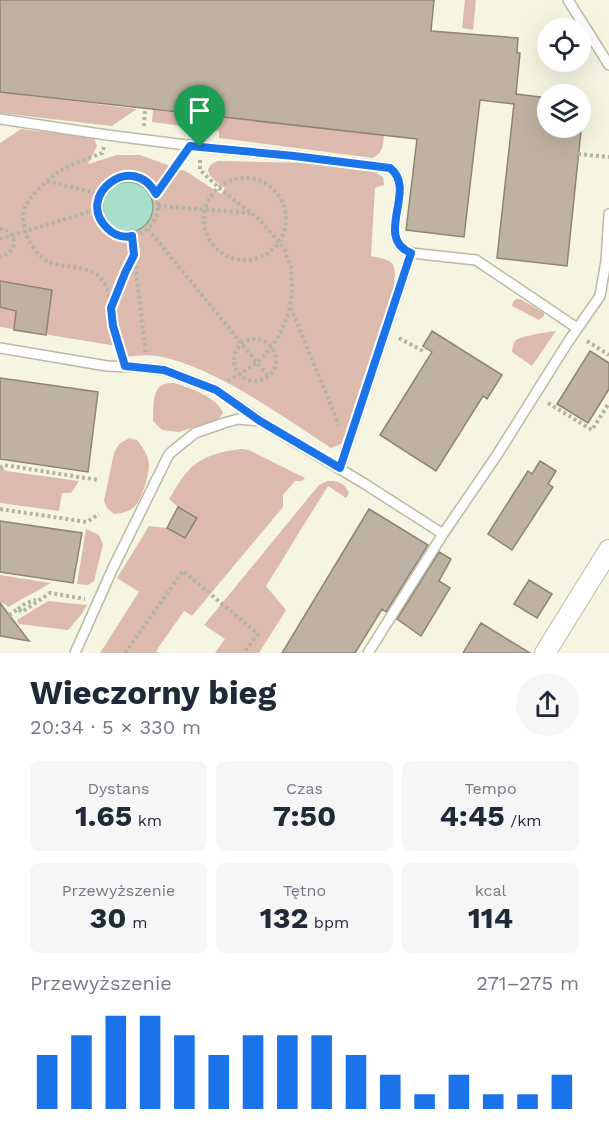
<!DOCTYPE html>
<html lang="pl">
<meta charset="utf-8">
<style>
:root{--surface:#fff;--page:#f6f6f7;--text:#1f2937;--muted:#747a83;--accent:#1a73e8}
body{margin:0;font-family:"Work Sans",sans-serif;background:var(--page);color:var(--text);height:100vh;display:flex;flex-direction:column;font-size:22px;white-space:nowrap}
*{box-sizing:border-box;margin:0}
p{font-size:20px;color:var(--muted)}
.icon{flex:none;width:33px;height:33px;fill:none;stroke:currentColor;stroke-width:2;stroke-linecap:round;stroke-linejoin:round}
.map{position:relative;height:653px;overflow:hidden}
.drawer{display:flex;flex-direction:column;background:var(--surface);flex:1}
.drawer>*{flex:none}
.buttons{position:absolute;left:537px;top:18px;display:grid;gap:12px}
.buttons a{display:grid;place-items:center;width:54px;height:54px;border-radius:50%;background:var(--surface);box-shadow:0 6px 24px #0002;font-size:30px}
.pin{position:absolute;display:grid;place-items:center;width:51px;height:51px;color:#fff;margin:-62px -26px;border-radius:50% 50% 50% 0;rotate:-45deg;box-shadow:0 0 6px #0007}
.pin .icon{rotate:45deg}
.round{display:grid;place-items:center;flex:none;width:63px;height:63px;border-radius:32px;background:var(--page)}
.overview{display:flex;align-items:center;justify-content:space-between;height:102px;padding:0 30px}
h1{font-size:33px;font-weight:700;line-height:45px}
.stats{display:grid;grid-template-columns:repeat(3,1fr);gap:9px;height:102px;padding:6px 30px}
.stats div{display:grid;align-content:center;border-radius:9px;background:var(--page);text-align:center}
.stats b{font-size:30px;font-weight:700}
.stats small{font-size:16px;font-weight:400}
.stats p{font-size:16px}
.chart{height:168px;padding:12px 30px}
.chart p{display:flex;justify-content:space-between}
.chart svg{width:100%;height:108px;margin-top:6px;stroke:var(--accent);stroke-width:6}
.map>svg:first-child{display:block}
</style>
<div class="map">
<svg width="609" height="653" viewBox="0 0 609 653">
<rect width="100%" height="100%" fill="#f5f5e1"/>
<!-- green -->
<path fill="#ddbaae" d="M465 0H476L473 30 462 28Z
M0 92 137 109 112 126 0 113Z
M153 110 384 135C383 146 383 152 373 158L219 138V131L152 122Z
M21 129 94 138 97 146 88 164 117 155H140L187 172 221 194 225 188C215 181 197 169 218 161L307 163 368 171 376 173 383 177 384 185 375 188 371 256C396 261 396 262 394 287L348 432 341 444 331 448C281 416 224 373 167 358 155 354 138 355 126 357L117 346 0 327V143Z
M516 299H520L544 313V316L539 320 512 306 513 302Z
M556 331 532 366 512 352C512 349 514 343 515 341 519 336 548 332 556 331Z
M174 383C190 388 217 397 223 413L218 420 179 432 162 430 153 421C154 410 151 389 164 384 167 383 171 383 174 383Z
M129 438 137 440C142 446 149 456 149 465 149 475 142 498 136 505 130 512 122 513 114 514L107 508 104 501 114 453 119 444Z
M241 449 249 450 305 478 302 481H295L283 495V507L192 616 184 611 156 651 159 653H100L139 592 117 578 149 526 167 528 185 538 196 518 178 507 169 499C175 490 180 479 188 471 201 456 222 451 241 449Z
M0 465 6 471 79 481 71 493H62L59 511 0 503Z
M327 481C338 481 344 482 349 493L346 498 328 486 266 586 286 610 259 653H215L225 639 204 625 319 485Z
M86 529 99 535 103 545 94 581 88 585 77 584Z
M0 575 51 583 8 607 5 604 0 603Z
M48 601 87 605 80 616 68 630 19 624 17 620Z"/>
<!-- water -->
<path fill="#a7dfca" stroke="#80a796" stroke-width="1.5" d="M103 207a25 25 0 1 1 50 0a25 25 0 1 1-50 0Z"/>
<!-- building -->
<path fill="#bfb2a2" stroke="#8f8374" stroke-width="1.5" d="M0 0H434L431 31 518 38 517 53H520L516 94 548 98V128H580V102H584L567 266 497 258 514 104 480 100 464 237 406 230 417 139 0 92Z
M0 281 52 290 46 335 14 330 16 311 0 307Z
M432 331 502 375 487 399 483 396 436 471 380 435 432 352 423 346Z
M590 351 609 363V389L588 423 557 404Z
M0 378 98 392 88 472 0 459Z
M540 461 556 471 548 484 553 487 512 550 488 534 528 471 532 474Z
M178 507 197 518 185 538 167 528Z
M369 509 428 545 386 612 382 609 355 653H282Z
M0 521 82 533 73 583 0 572Z
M439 552 451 559 439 581 450 588 421 636 397 619Z
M529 580 552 594 537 618 514 604Z
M0 603 29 641 0 636Z
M481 623 530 653H463Z"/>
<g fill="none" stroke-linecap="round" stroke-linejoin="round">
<defs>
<path id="service" d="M568 0 609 65
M0 119 107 135 210 148 294 156 390 168C418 189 373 238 411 253L476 260 577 328
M0 348 107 366 135 367 164 370 216 390 258 419
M340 468 411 253
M75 653 112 570 169 454 195 433 224 423 238 419 260 421 365 484 443 534 497 455 568 342 600 296 606 261 609 214
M368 653 443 534"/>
<path id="minor" d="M545 653 609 550"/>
</defs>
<!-- service casing -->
<use href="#service" stroke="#bbbaa7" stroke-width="12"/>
<!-- minor casing -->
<use href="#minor" stroke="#bbbaa7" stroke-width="22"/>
<!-- path -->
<path stroke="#b4b4a3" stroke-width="4" stroke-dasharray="3 3" stroke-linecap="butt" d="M144 126 145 110
M104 147 102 153C90 158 71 164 60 171 51 176 29 197 25 207 21 215 24 226 26 234 30 245 39 257 49 262 63 268 80 265 94 273 107 280 109 295 111 308
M578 154 609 157
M200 160V170L219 188 260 220 284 248 291 267 292 289 290 306 339 425
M98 206a30 30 0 1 1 60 0a30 30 0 1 1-60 0Z
M204 219a41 41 0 1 1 82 0a41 41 0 1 1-82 0Z
M47 181 100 194
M156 194 180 160
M158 206 250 213
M0 229H5L12 235C17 246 12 254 0 256
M148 229 268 376
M132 236 146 355
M0 239 98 209
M399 338 423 351 426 348
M234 360a21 21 0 1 1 42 0a21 21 0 1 1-42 0Z
M587 341 609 355
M121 353 113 326 111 308 125 273 134 255
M228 381C237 375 248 370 256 363 274 348 284 329 290 307
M548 403 592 430 609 403
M0 468 4 465 98 480
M0 509 87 522 99 514
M18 609 26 603 36 600
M9 615 18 609 22 612 50 593 85 599
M125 653 183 571 258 634 244 653"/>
<!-- service -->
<use href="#service" stroke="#fff" stroke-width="9"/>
<!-- minor -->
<use href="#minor" stroke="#fff" stroke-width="20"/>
</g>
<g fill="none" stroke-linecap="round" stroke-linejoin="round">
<defs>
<path id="route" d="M190 146 294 156 390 168C418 189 373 238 411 253L340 468 260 421 216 390 164 370 125 366 113 326 111 308 125 273 134 255 132 236C123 238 114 235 107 228 74 196 133 150 156 194Z"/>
</defs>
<!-- route casing -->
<use href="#route" stroke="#fff" stroke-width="12"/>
<!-- route -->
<use href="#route" stroke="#1a73e8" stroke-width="8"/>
</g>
</svg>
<div class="buttons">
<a><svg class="icon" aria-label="locate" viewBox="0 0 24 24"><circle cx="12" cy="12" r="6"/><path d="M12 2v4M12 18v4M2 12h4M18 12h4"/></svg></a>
<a><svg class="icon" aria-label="layers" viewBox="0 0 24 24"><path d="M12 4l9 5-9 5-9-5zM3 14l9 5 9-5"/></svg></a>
</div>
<div class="pin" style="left:200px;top:147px;background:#1e9e55"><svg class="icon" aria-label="arrive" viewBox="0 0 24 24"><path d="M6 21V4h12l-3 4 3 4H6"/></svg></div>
</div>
<section class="drawer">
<div class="overview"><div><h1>Wieczorny bieg</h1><p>20:34 · 5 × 330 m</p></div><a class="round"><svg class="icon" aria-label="share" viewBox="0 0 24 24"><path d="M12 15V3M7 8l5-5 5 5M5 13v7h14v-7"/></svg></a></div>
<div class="stats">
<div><p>Dystans</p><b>1.65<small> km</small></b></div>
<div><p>Czas</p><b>7:50</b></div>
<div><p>Tempo</p><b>4:45<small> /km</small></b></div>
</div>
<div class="stats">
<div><p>Przewyższenie</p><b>30<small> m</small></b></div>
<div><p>Tętno</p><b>132<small> bpm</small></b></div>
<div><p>kcal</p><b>114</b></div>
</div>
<div class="chart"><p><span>Przewyższenie</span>271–275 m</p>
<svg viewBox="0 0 160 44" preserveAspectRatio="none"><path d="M5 44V22M15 44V14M25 44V6M35 44V6M45 44V14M55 44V22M65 44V14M75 44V14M85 44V14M95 44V22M105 44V30M115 44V38M125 44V30M135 44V38M145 44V38M155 44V30"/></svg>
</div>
</section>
